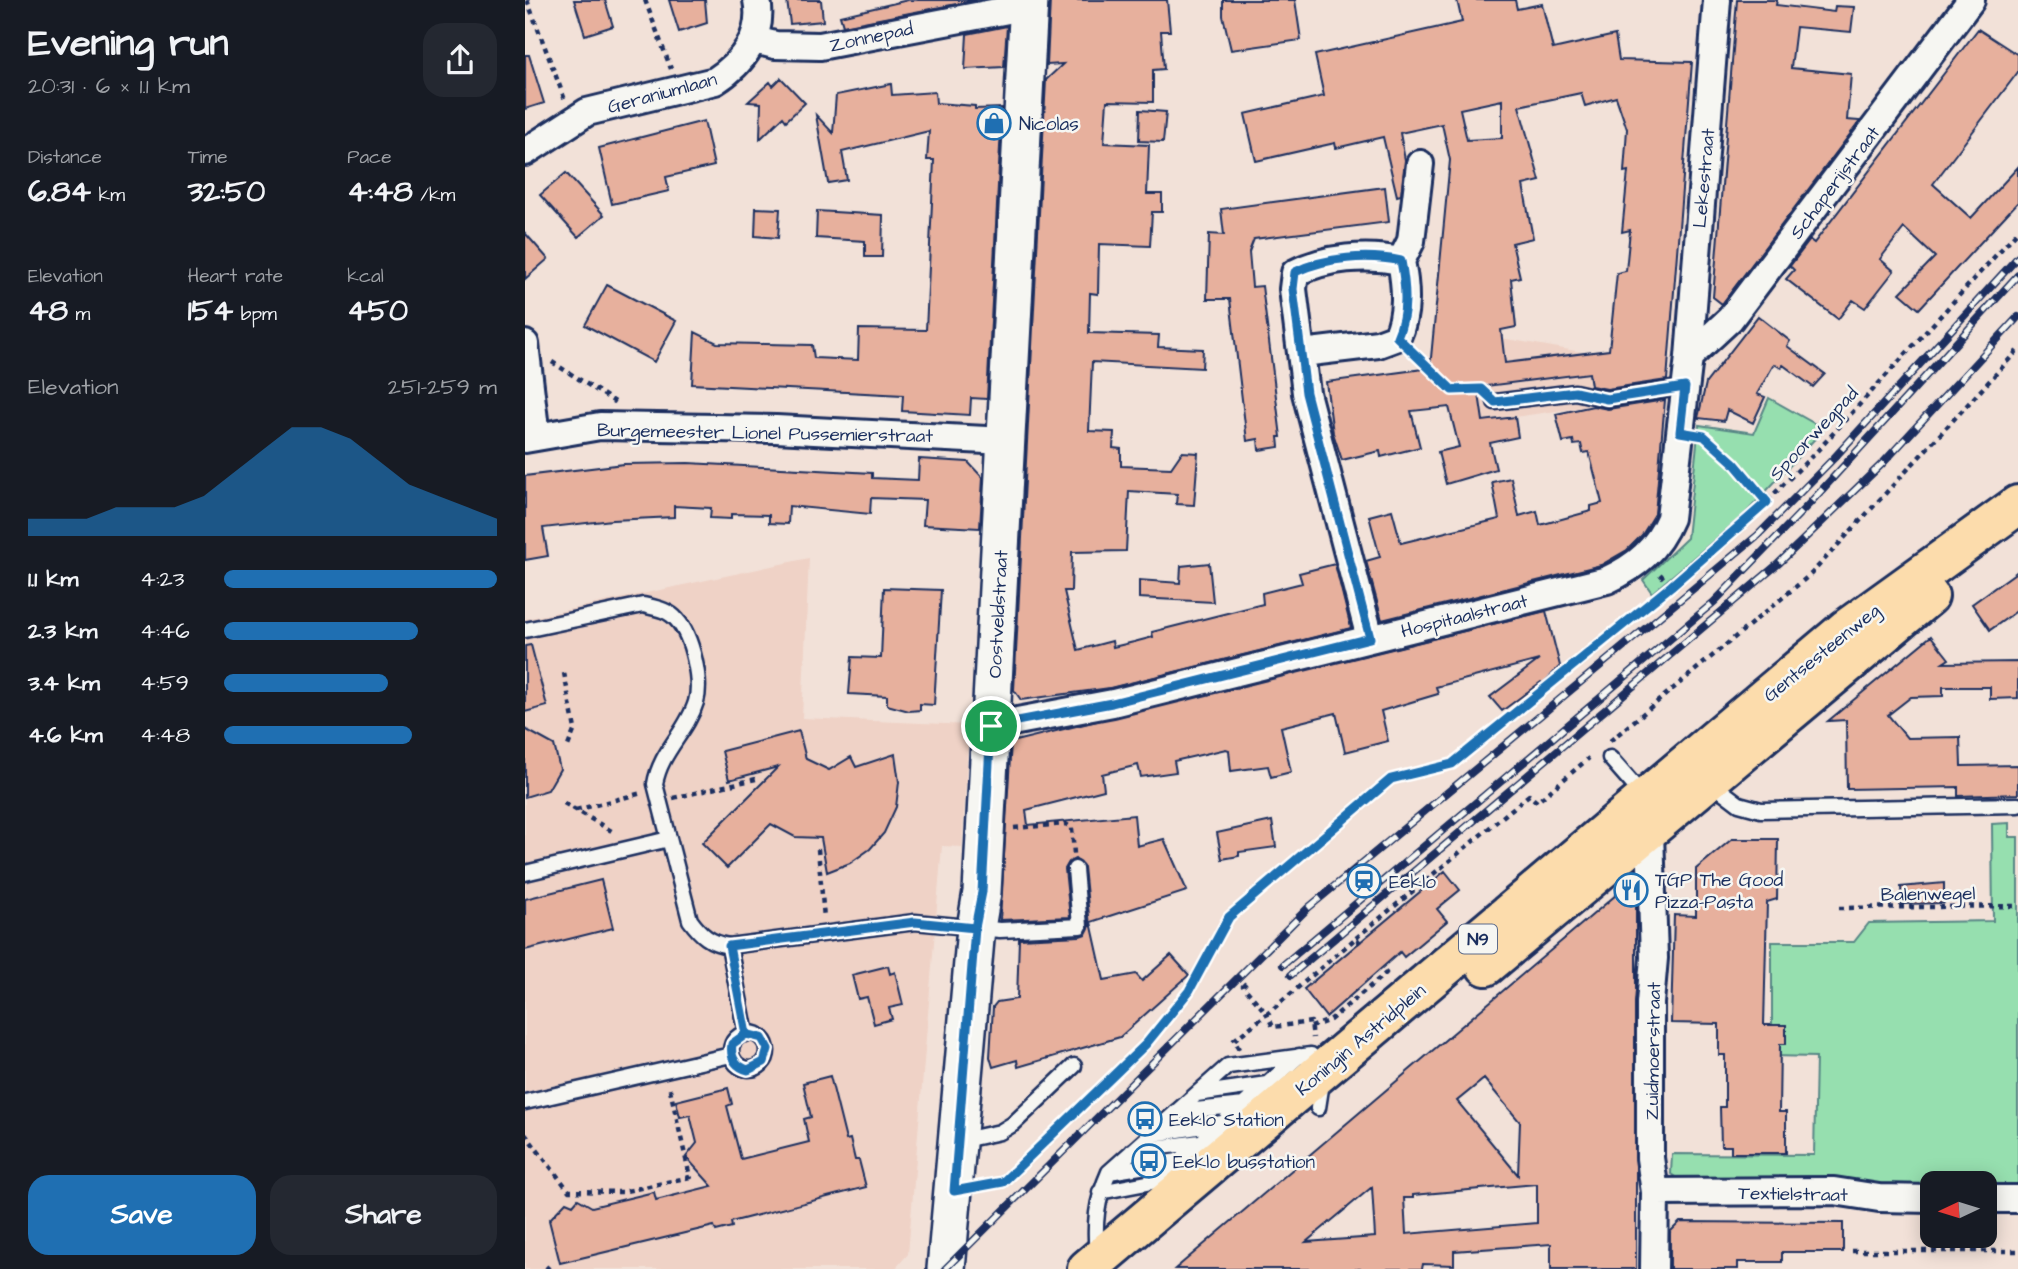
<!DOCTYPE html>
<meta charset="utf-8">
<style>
:root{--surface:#171b24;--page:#242831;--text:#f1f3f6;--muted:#9ea1a6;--accent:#1f6fb2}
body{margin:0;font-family:"Architects Daughter",sans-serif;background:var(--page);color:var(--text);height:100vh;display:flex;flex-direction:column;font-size:26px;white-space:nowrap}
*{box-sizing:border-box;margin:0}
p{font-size:23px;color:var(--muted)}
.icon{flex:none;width:38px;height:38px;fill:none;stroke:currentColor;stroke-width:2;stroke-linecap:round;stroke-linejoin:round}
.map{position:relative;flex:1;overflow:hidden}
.details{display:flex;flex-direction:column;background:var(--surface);width:525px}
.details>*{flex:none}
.needle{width:46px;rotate:266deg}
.buttons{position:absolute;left:1395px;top:1171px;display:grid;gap:14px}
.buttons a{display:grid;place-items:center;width:77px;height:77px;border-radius:14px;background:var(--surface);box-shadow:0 4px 18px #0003;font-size:35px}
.pin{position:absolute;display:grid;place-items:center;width:60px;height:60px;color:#fff;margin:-30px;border:4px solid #fff;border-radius:50%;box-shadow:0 2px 7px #0007}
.round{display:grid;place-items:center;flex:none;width:74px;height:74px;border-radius:21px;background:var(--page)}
.overview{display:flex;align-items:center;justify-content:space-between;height:119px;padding:0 28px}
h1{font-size:38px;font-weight:800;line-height:52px}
.stats{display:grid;grid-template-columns:repeat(3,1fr);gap:10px;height:119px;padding:7px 28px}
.stats div{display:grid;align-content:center}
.stats b{font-size:30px;font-weight:800}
.stats small{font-size:19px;font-weight:400}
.stats p{font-size:19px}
.chart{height:196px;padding:14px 28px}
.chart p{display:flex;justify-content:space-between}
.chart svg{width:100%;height:126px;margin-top:7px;fill:var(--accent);opacity:.7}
.cta{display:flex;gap:14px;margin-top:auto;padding:14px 28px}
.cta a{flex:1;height:80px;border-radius:21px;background:var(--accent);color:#fff;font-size:28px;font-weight:800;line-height:80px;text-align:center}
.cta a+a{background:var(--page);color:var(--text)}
ul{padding:0 28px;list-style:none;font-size:23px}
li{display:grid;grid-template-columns:112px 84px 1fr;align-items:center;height:52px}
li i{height:18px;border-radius:9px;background:var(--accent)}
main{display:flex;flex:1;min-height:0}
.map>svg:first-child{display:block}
</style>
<main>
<section class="details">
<div class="overview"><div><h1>Evening run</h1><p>20:31 · 6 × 1.1 km</p></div><a class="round"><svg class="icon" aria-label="share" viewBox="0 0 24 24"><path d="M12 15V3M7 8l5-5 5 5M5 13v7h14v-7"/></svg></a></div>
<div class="stats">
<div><p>Distance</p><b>6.84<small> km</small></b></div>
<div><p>Time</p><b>32:50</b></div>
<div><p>Pace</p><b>4:48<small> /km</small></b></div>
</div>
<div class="stats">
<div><p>Elevation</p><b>48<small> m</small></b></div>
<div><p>Heart rate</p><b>154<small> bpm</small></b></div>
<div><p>kcal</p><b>450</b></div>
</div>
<div class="chart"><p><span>Elevation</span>251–259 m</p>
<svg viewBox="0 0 160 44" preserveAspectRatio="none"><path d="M0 44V38L10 38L20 38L30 34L40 34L50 34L60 30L70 22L80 14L90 6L100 6L110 10L120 18L130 26L140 30L150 34L160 38V44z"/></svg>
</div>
<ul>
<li><b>1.1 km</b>4:23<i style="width:100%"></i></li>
<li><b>2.3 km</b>4:46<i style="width:71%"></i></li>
<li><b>3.4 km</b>4:59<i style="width:60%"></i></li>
<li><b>4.6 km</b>4:48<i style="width:69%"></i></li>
</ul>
<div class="cta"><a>Save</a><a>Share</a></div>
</section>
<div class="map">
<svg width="1493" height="1269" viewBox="0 0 1493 1269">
<rect width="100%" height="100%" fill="#f2e1d8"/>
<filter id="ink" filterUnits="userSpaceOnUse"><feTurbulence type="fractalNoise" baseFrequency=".0143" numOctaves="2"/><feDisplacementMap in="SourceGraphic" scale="14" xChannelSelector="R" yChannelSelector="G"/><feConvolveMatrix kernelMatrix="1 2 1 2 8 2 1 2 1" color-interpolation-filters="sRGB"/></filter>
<g filter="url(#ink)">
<!-- built -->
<path fill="#efd2c6" d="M953 334 1062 353 1074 359 1080 393 1146 395 939 424Z
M284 558 277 718 444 725 437 847 417 846 383 1254 370 1269H0V619Z"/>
<!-- green -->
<path fill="#96dfaf" stroke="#588786" stroke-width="2" d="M1244 398 1299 429 1219 515 1127 593 1118 580 1162 538 1174 425 1229 433Z
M1484 823V837H1493V1186L1155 1180 1146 1174 1147 1154 1289 1155 1291 1057 1247 1056V942H1329L1344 923 1468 921 1467 824Z"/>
<!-- building -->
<path fill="#e7b09d" stroke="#1b2f5e" stroke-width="2" fill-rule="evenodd" d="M49 0H80L88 26 60 35Z
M144 0H180L182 23 154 32Z
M262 0H296L298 21 265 24Z
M383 0H452L318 26 315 16Z
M525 0H642L645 31H636L639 69 628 70V102L582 101 579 143 624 145 622 194H637V212H627L625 246 574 244 573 294 565 293 564 333 634 335 633 347 678 349 677 368 567 362 564 431 589 432 588 448 596 449V466L646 468 657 452 673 453 669 505 651 504 652 494 604 491 601 551 547 552 546 591H539L553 650 587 641 588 647 609 642 628 637 627 632 738 604 737 593 777 583 774 573 810 564 826 628 585 688 496 700 489 690 521 80 538 64 522 65Z
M698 0H770L776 40 706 50 698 16Z
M932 0H990L992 9 1017 4 1028 49 1090 35 1094 60 1167 62 1142 380 1082 389 1066 386 1064 373 953 387 958 421 990 417 993 437 965 443 971 469 921 484 913 452 934 447 924 407 886 411 895 447 856 457 855 451 817 460 808 433 801 382 905 368 925 160 917 124 875 133 880 160 876 195 872 196 858 137 811 148 810 143 731 161 720 114 799 96 790 55 937 22ZM1056 93 1060 106 1091 97 1102 129 1099 172 1103 171 1097 232 1105 230 1101 271 1092 273 1084 350 980 363 976 330 991 327 986 279 995 277 987 243 1008 238 998 185 1015 181 994 106ZM977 100V138L942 140 935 109Z
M1212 0H1252L1251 5 1309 12 1310 6 1329 7 1326 32 1271 27 1266 68 1326 74 1322 120 1335 121 1197 304 1188 297Z
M482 26 479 67 440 69 442 34Z
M1453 29 1493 55V72L1408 184 1446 218 1493 167V202L1394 309 1375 293 1410 257 1379 228 1355 259 1369 271 1340 308 1328 300 1313 319 1261 279 1269 270 1265 266 1285 240 1289 243Z
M0 55H4L19 103 0 109Z
M256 78 280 103 261 121 258 117 235 139 236 103 223 102 245 82 248 86Z
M366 84 367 95 410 92 411 103 450 106V109L477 108 462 399 446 398 445 415 377 411 378 395 167 384 170 332 192 343 287 345 289 358 333 360 334 329 401 330 409 160H402L404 131 317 152 322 180 303 183 291 115 308 133 311 95Z
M615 110 641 112 638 142 614 141Z
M179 121 189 166 141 177 144 191 87 204 74 148Z
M41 173 79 215 53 237 15 195Z
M860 187 864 222 729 239 724 252 727 287 737 286 756 437H753L754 447 734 450 733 439 722 441 705 299H682L684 234 699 235 696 209Z
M231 208 255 209 253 238 230 236Z
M292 211 358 215 357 257H340V241L291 238Z
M0 233 23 259 0 279Z
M82 285 151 321 129 362 60 325Z
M1233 316 1265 341 1262 346 1300 374 1288 387 1258 365 1256 368 1249 364 1232 394 1240 397 1228 423 1202 410 1199 421 1173 418 1181 383Z
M1140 400 1130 514 1117 535 1102 550 1076 565 857 620 841 561 855 557 844 516 867 510 876 543 974 519 967 482 986 478 994 516 1012 511 1015 525 1066 511V506L1077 503 1064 452 1058 453 1056 444 1049 445 1048 440 1038 442 1031 414 1068 406 1083 409Z
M394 459 443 462 458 478 455 528 398 525 400 500 346 498 345 514 264 506 263 524 244 523V515L206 514V519L185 518 186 508 149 506V517L87 520 18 528 23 556 0 560V476L99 464 163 463 347 473V478L393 480Z
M684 563 688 602 614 598V580L655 583 656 566Z
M1493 571V610L1465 630 1447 604Z
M359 588 416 590 409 705 395 704V710L384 711 362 705V696L324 694 327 657 356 658Z
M1021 611 1035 666 1018 684 1016 682 977 711 965 697 1014 660 911 687 913 694 856 711 863 741 820 752 811 713 756 727 766 772 746 777 743 766 706 771 704 750 701 749 649 761 651 772 616 777 613 765 577 774 579 790 501 810 503 825 609 815 612 846 639 839 662 891 566 922 579 980 611 974 617 981 646 955 664 975 595 1037 493 1067 492 1060 468 1067 465 1057 468 1007 472 1002 492 999 494 939 555 936 561 934 565 926 559 867 550 859 544 862 540 869 545 917 475 920 486 742Z
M1406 636 1424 659 1418 663 1493 662V698L1465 699V687H1418V696L1386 697 1363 715 1382 738 1435 737 1436 766 1493 765V794L1433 796V787L1322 789 1321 720 1303 721Z
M6 645 22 706 0 712V646Z
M0 729 29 745 35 769 23 790 0 797Z
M274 731 281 759 304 770 326 757 331 767 370 754 374 782 371 807 359 833 345 849 325 863 302 872 296 838 270 837 246 824 202 868 177 843 253 767 204 780 197 751Z
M747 821 751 847 714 852V856L697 859 692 833Z
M1207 839H1253L1252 899 1242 902 1239 1025H1261V1044H1255L1254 1112H1261V1153H1206V1146H1196L1195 1107H1200V1055H1194V1024L1146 1023 1149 915 1171 916V869Z
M920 871 935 890 912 909 922 921 879 957 875 952 801 1017 779 989Z
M1111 878V1269H1026V1244L929 1251V1265L898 1264 897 1269H650ZM959 1079 995 1122 993 1175 932 1101ZM1012 1184V1223L881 1234 879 1198H888V1195ZM847 1187 850 1237 781 1242Z
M76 880 88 928 0 950V899Z
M1419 883V903L1377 904 1376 887Z
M363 966 365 974 370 972 378 1005 364 1008 367 1019 349 1024 342 997 333 999 327 975Z
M305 1076 321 1140 325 1139 330 1160H334L341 1187 206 1222 207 1227 191 1231 189 1226 35 1263 24 1220 41 1202 48 1205 53 1199 67 1207 129 1192 131 1200 187 1186 161 1157 172 1143 165 1115 155 1117 151 1101 203 1088 207 1104 202 1106 216 1159 284 1142 279 1119 286 1117 278 1083Z
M1155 1222 1318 1223V1252H1257V1262H1213V1269H1145V1232Z"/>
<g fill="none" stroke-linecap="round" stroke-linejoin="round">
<defs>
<path id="lane" d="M970 402 1050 392 1082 399 1160 387
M0 630 118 605C131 608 144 610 152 620 167 636 177 681 171 702 162 732 135 752 130 784L165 920C176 935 185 943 204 946L390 922 475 930 555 926 550 869
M1085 758 1119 797
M1185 782 1214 804 1236 810 1493 805
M0 873 144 839
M204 946 221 1034
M206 1051a18 18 0 1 1 36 0a18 18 0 1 1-36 0Z
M672 1094 742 1084
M0 1102 206 1055
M651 1112 719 1105
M628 1134 697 1123
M434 1141 475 1132 488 1124 549 1066
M607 1151 675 1142
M584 1172 653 1161
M575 1192 632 1181 774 1056
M572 1256C569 1224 571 1201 584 1172L703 1066 786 1055 799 1069 793 1108"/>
<path id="street" d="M229 40 250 45 295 46 504 6
M0 152 62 112 190 81C218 63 239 35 232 0
M876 261 886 241 895 164
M0 344 11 437
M777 353 853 344 872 337C883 313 881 287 876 261 842 254 801 257 770 273L768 289 781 393 845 638
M1164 357 1205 319 1446 0
M0 439 75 426 251 429 480 441
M466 726 588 703 1082 580C1112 566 1132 549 1145 518L1164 357 1192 0
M1117 822 1125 832 1129 958 1125 1003V1158L1130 1192 1129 1269
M1130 1192 1309 1191 1354 1198 1407 1199
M1460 1199H1493"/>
<path id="secondary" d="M421 1269 451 928 457 892 504 0"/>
<path id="primary" d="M961 966 1404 596
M562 1269 1321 629 1493 505"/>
</defs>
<!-- lane casing -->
<use href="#lane" stroke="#1b2f5e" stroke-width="19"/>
<!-- street casing -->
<use href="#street" stroke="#1b2f5e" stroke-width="32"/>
<!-- secondary casing -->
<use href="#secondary" stroke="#1b2f5e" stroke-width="42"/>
<!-- primary casing -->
<use href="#primary" stroke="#1b2f5e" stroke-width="44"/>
<!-- path -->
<path stroke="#1b2f5e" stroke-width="4.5" stroke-dasharray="5 5" stroke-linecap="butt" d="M2 0 40 100
M120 0 146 69
M888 353 927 390 958 391
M27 362 90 402
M1177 436 1208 463 1242 502
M1135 574 1146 586
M39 673 50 729 43 746
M1085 741 1286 574 1493 350
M148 798 235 778
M39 803 90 833
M51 810 117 793
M489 828 541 824 547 828 549 854
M293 849 299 918
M1314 908 1493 906
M831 938 1004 795 1012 802 1064 758
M721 983 718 986 742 1014 831 938 836 944
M786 1027 805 1020 861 973 856 968
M714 1049 709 1040 742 1014 748 1027 786 1022 788 1038
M0 1134 44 1191 97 1192 165 1177 144 1085
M457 1187 478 1183 621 1043 664 991 704 917 866 779 927 764 1219 524 1293 450 1493 231
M1327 1251H1493
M21 1269 24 1266"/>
<!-- lane -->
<use href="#lane" stroke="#f6f6f2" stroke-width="14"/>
<!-- street -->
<use href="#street" stroke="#f6f6f2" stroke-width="26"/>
<!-- secondary -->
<use href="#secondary" stroke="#f6f6f2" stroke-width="37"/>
<!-- primary -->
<use href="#primary" stroke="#fcdcac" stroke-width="38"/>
<defs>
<path id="rail" d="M758 965 1189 602 1284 504 1493 275
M766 975 1253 564 1358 463 1493 317
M420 1269 783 908 1233 535 1309 458 1493 257"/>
</defs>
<!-- rail casing -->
<use href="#rail" stroke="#1b2f5e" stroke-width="8"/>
<!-- rail -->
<use href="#rail" stroke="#f6f6f2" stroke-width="5" stroke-dasharray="16" stroke-linecap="butt"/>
</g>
</g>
<g fill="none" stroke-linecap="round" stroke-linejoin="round" filter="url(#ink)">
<defs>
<path id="route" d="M466 726 457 892 450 928 390 922 204 946 221 1034 207 1044C205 1057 210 1066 223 1070L239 1062 243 1049 237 1038 221 1034 204 946 390 922 450 928 429 1191 478 1182 621 1044 664 991 704 917 866 779 927 764 1146 586 1242 502 1209 463 1179 436 1155 432 1160 387 1082 399 1050 392 970 402 956 389 927 390 872 337C883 313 881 287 876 261 843 254 801 257 770 272L768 289 781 393 845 638 587 703 466 726"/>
</defs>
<!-- route casing -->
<use href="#route" stroke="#fff" stroke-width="14"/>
<!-- route -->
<use href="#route" stroke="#1f6fb2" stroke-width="9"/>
</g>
<!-- icons -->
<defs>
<symbol id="shop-ring" viewBox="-11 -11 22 22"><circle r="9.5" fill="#f6f6f2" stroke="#1f6fb2" stroke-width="1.5"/><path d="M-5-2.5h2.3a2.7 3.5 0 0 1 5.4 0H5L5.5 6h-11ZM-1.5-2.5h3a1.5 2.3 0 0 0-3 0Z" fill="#1f6fb2"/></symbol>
<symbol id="station-ring" viewBox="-11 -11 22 22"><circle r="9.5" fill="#f6f6f2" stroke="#1f6fb2" stroke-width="1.5"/><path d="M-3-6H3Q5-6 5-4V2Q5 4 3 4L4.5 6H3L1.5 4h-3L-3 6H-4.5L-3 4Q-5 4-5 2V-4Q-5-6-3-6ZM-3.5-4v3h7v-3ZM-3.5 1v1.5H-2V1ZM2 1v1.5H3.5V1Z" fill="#1f6fb2"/></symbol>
<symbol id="restaurant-ring" viewBox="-11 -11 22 22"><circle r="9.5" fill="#f6f6f2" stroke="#1f6fb2" stroke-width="1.5"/><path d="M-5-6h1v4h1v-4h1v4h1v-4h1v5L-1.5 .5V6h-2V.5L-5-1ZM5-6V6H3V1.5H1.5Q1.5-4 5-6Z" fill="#1f6fb2"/></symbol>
<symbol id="bus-ring" viewBox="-11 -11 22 22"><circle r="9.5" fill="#f6f6f2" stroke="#1f6fb2" stroke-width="1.5"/><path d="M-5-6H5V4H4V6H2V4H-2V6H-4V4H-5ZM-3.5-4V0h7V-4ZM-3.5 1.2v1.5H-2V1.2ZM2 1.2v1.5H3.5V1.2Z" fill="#1f6fb2"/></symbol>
</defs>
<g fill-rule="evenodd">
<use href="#shop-ring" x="450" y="104" width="38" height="38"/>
<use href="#station-ring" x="820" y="862" width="38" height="38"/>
<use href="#restaurant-ring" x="1087" y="871" width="38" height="38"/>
<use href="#bus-ring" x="601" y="1100" width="38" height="38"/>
<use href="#bus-ring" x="605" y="1142" width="38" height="38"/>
</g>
<g text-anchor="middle" stroke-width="5" stroke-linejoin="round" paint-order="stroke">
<!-- shield labels -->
<rect fill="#f6f6f2" stroke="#5d6b8a" stroke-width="2" x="934" y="924.5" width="38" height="29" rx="5"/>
<g font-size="18" font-weight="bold" fill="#1b2f5e">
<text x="953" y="945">N9</text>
</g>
<!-- street labels -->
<g font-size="19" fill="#1b2f5e" stroke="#f6f6f2">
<text transform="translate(346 36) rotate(-12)" y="7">Zonnepad</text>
<text transform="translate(137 92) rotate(-15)" y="7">Geraniumlaan</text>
<text transform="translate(1178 178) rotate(-85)" y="7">Lekestraat</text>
<text transform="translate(1309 182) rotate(-53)" y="7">Schaperijstraat</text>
<text transform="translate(240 432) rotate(1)" y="7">Burgemeester Lionel Pussemierstraat</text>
<text transform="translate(1288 433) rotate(-47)" y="7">Spoorwegpad</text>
<text transform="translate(472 614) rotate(-87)" y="7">Oostveldstraat</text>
<text transform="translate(939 615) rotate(-14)" y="7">Hospitaalstraat</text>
<text transform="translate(1296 652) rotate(-39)" y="7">Gentsesteenweg</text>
<text transform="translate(1403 893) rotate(-1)" y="7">Balenwegel</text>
<text transform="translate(835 1039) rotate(-40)" y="7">Koningin Astridplein</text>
<text transform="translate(1127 1051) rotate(-89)" y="7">Zuidmoerstraat</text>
<text transform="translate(1268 1193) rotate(1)" y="7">Textielstraat</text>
</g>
<!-- poi labels -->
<g font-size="19" fill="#1b2f5e" stroke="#f6f6f2" text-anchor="start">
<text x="494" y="130">Nicolas</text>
<text x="1130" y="886">TGP The Good<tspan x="1130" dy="22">Pizza-Pasta</tspan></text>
<text x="864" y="888">Eeklo</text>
<text x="644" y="1126">Eeklo Station</text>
<text x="648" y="1168">Eeklo busstation</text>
</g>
</g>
</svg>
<div class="buttons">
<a><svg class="needle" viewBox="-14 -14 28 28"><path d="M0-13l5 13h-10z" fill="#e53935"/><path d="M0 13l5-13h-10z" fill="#9ea1a6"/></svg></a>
</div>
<div class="pin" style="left:466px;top:726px;background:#1e9e55"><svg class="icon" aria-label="arrive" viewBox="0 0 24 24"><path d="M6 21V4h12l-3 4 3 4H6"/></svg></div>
</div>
</main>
